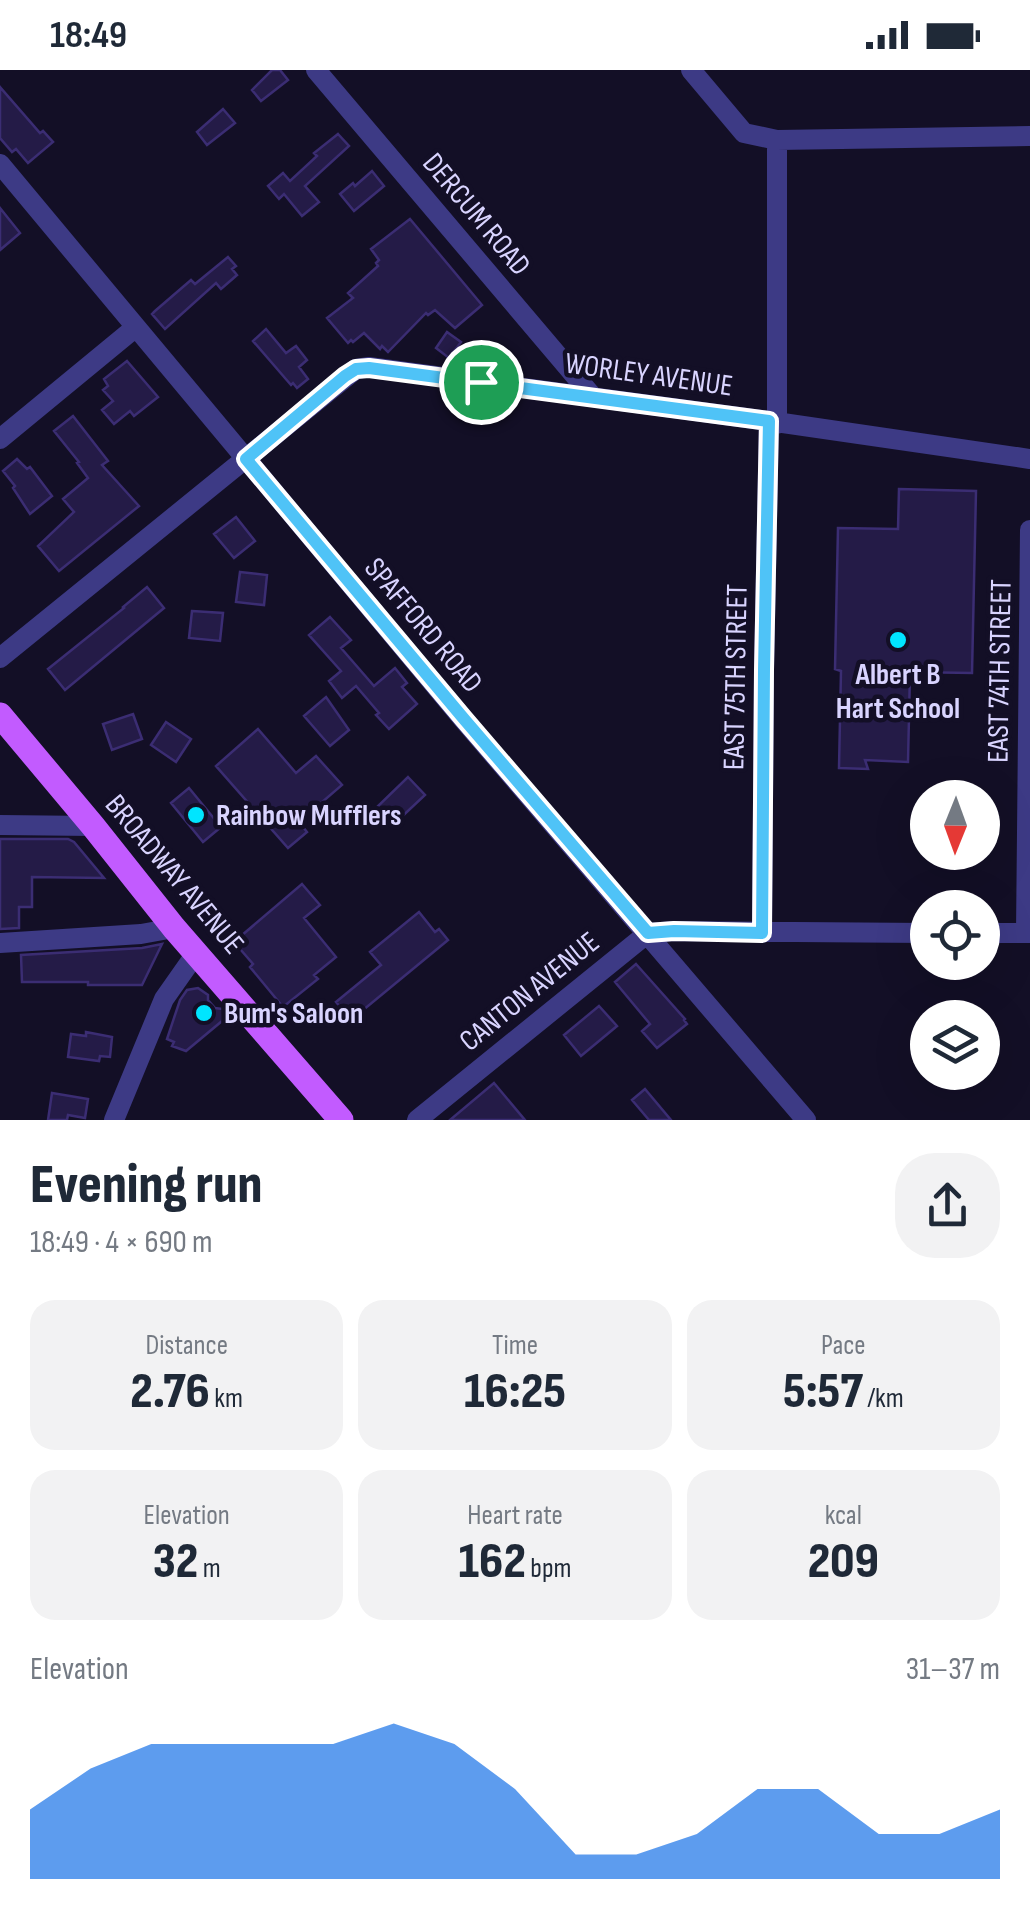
<!DOCTYPE html>
<meta charset="utf-8">
<style>
:root{--surface:#fff;--page:#f2f2f3;--text:#1f2937;--muted:#747a83;--accent:#1a73e8}
body{margin:0;font-family:"Sofia Sans Condensed",sans-serif;background:var(--page);color:var(--text);height:100vh;display:flex;flex-direction:column;font-size:38px;white-space:nowrap}
*{box-sizing:border-box;margin:0}
p{font-size:32px;color:var(--muted)}
.icon{flex:none;width:55px;height:55px;fill:none;stroke:currentColor;stroke-width:2;stroke-linecap:round;stroke-linejoin:round}
.map{position:relative;height:1050px;overflow:hidden}
.drawer{display:flex;flex-direction:column;background:var(--surface);flex:1}
.drawer>*{flex:none}
.needle{width:65px;rotate:181deg}
.controls{position:absolute;left:910px;top:710px;display:grid;gap:20px}
.controls a{display:grid;place-items:center;width:90px;height:90px;border-radius:50%;background:var(--surface);box-shadow:0 10px 40px #0002;font-size:50px}
.pin{position:absolute;display:grid;place-items:center;width:85px;height:85px;color:#fff;margin:-42px;border:5px solid #fff;border-radius:50%;box-shadow:0 2px 10px #0007}
.round{display:grid;place-items:center;flex:none;width:105px;height:105px;border-radius:40px;background:var(--page)}
.summary{display:flex;align-items:center;justify-content:space-between;height:170px;padding:0 30px}
h1{font-size:55px;font-weight:800;line-height:75px}
.figures{display:grid;grid-template-columns:repeat(3,1fr);gap:15px;height:170px;padding:10px 30px}
.figures div{display:grid;align-content:center;border-radius:25px;background:var(--page);text-align:center}
.figures b{font-size:50px;font-weight:800}
.figures small{font-size:28px;font-weight:400}
.figures p{font-size:28px}
.chart{height:280px;padding:20px 30px}
.chart p{display:flex;justify-content:space-between}
.chart svg{width:100%;height:180px;margin-top:10px;fill:var(--accent);opacity:.7}
.status{display:flex;justify-content:space-between;align-items:center;height:70px;padding:0 50px;background:var(--surface);direction:ltr}
.status svg{height:28px;fill:currentColor}
.map>svg:first-child{display:block}
</style>
<div class="status"><b>18:49</b><svg viewBox="0 0 49 12"><path d="M0 12V9h3v3zM5 12V6h3v6zM10 12V3h3v9zM15 12V0h3v12zM26 1h20v11H26zM47 4h2v5h-2z"/></svg></div>
<div class="map">
<svg width="1030" height="1050" viewBox="0 0 1030 1050">
<rect width="100%" height="100%" fill="#130f26"/>
<!-- building -->
<path fill="#241b47" stroke="#3b2d73" stroke-width="2.5" d="M272 0H280L288 10 261 31 252 20Z
M0 17 40 63 43 61 53 72 28 93 16 79 12 82 0 68Z
M223 39 235 53 207 75 197 62Z
M338 64 349 76 305 116 319 132 302 146 284 124 279 129 268 116 283 103 290 111 317 86 314 83Z
M372 101 384 116 354 141 340 124 353 113 355 116Z
M0 138 20 163 0 180Z
M410 149 482 235 455 258 435 240 428 245 426 243 388 282 382 276 380 279 364 263 353 272 351 270 348 273 327 248 353 228 348 223 378 196 376 193 379 190 371 179Z
M228 187 236 196 232 199 237 205 221 219 216 213 165 259 152 244 155 241 191 210 195 214Z
M266 259 286 283 296 276 307 290 299 297 308 309 297 318 293 313 291 315 253 271Z
M447 262 461 272 449 288 436 278Z
M127 291 158 327 134 346 130 341 114 354 102 340 113 331 103 320 108 316 104 309Z
M73 346 108 391 102 395 139 436 59 501 38 476 74 442 63 429 88 408 77 393 79 392 54 361Z
M17 389 27 399 30 397 52 426 30 444 13 418 15 416 3 401Z
M899 419 976 421 972 603 910 602 908 692 865 690 868 699 839 698 841 601 835 599 838 458 898 459Z
M236 447 255 471 234 488 214 464Z
M240 502 267 505 264 535 236 532Z
M147 517 164 538 65 620 48 599 124 538 123 537Z
M192 541 223 543 220 571 189 568Z
M330 547 351 570 341 578 374 616 395 598 407 613 402 617 417 634 389 659 376 645 379 643 356 616 342 628 329 611 341 601 309 565Z
M326 627 349 660 330 676 304 646Z
M133 644 142 669 112 680 103 654Z
M166 652 191 669 176 692 151 675Z
M258 659 296 703 316 686 342 715 299 752 307 762 288 778 216 696Z
M408 707 425 725 393 755 376 738Z
M189 718 221 757 203 772 171 733Z
M0 769H68L74 772 104 808 32 807V837H19V858L0 859Z
M302 814 320 835 304 848 336 887 314 905 318 909 283 937 250 897 253 894 234 872Z
M419 842 435 862 439 859 448 870 351 950 336 932 381 895 370 882Z
M162 874 142 915H88V912H22L21 885 142 878Z
M636 894 685 949 684 950 687 954 657 978 642 961 650 954 615 912Z
M198 918 208 925V930L215 938 223 939 222 951 186 981 172 976 174 972 167 969 180 930 187 920Z
M599 936 617 956 581 986 564 965Z
M86 962 112 967 110 987 100 986 99 991 68 987 71 964 86 966Z
M494 1013 525 1050H450Z
M645 1019 671 1050H649L632 1030Z
M52 1023 88 1029 85 1048 68 1045 67 1050H48Z"/>
<g fill="none" stroke-linecap="round" stroke-linejoin="round">
<!-- minor -->
<path stroke="#3d3a85" stroke-width="20" d="M316 0 593 327
M691 0 744 63 777 70 1030 66
M0 94 463 649 806 1050
M777 354V70
M0 369 136 257
M0 588 356 299 369 297 769 351 1030 389
M0 755 93 756
M762 863 764 600 769 351
M982 863H1030
M1026 863 1030 460
M0 873 141 864 174 858
M114 1050 164 929 197 882
M417 1050 648 863 674 861 928 863"/>
<!-- primary -->
<path stroke="#c25bff" stroke-width="25" d="M0 645 93 756 174 858 341 1050"/>
</g>
<g fill="none" stroke-linecap="round" stroke-linejoin="round">
<defs>
<path id="route" d="M369 298 769 351 764 600 762 863 674 861 648 863 464 649 246 389 345 306 356 299Z"/>
</defs>
<!-- route casing -->
<use href="#route" stroke="#fff" stroke-width="20"/>
<!-- route -->
<use href="#route" stroke="#4fc3f7" stroke-width="12"/>
</g>
<!-- markers -->
<g fill="#00e5ff" stroke="#130f26" stroke-width="4">
<circle cx="898" cy="570" r="10"/>
<circle cx="196" cy="745" r="10"/>
<circle cx="204" cy="943" r="10"/>
</g>
<g text-anchor="middle" stroke-width="9" stroke-linejoin="round" paint-order="stroke">
<!-- street labels -->
<g font-size="30" fill="#d9d4ff" stroke="#130f26">
<text transform="translate(477 144) rotate(50)" y="10">DERCUM ROAD</text>
<text transform="translate(649 304) rotate(8)" y="10">WORLEY AVENUE</text>
<text transform="translate(424 555) rotate(50)" y="10">SPAFFORD ROAD</text>
<text transform="translate(999 601) rotate(-89)" y="10">EAST 74TH STREET</text>
<text transform="translate(735 607) rotate(-89)" y="10">EAST 75TH STREET</text>
<text transform="translate(175 804) rotate(50)" y="10">BROADWAY AVENUE</text>
<text transform="translate(529 921) rotate(-39)" y="10">CANTON AVENUE</text>
</g>
<!-- poi labels -->
<g font-size="30" font-weight="bold" fill="#d9d4ff" stroke="#130f26" text-anchor="start">
<text x="898" y="614" text-anchor="middle">Albert B<tspan x="898" dy="34">Hart School</tspan></text>
<text x="216" y="755">Rainbow Mufflers</text>
<text x="224" y="953">Bum's Saloon</text>
</g>
</g>
</svg>
<div class="controls">
<a><svg class="needle" viewBox="-14 -14 28 28"><path d="M0-13l5 13h-10z" fill="#e53935"/><path d="M0 13l5-13h-10z" fill="#747a83"/></svg></a>
<a><svg class="icon" aria-label="locate" viewBox="0 0 24 24"><circle cx="12" cy="12" r="6"/><path d="M12 2v4M12 18v4M2 12h4M18 12h4"/></svg></a>
<a><svg class="icon" aria-label="layers" viewBox="0 0 24 24"><path d="M12 4l9 5-9 5-9-5zM3 14l9 5 9-5"/></svg></a>
</div>
<div class="pin" style="left:481px;top:312px;background:#1e9e55"><svg class="icon" aria-label="arrive" viewBox="0 0 24 24"><path d="M6 21V4h12l-3 4 3 4H6"/></svg></div>
</div>
<section class="drawer">
<div class="summary"><div><h1>Evening run</h1><p>18:49 · 4 × 690 m</p></div><a class="round"><svg class="icon" aria-label="share" viewBox="0 0 24 24"><path d="M12 15V3M7 8l5-5 5 5M5 13v7h14v-7"/></svg></a></div>
<div class="figures">
<div><p>Distance</p><b>2.76<small> km</small></b></div>
<div><p>Time</p><b>16:25</b></div>
<div><p>Pace</p><b>5:57<small> /km</small></b></div>
</div>
<div class="figures">
<div><p>Elevation</p><b>32<small> m</small></b></div>
<div><p>Heart rate</p><b>162<small> bpm</small></b></div>
<div><p>kcal</p><b>209</b></div>
</div>
<div class="chart"><p><span>Elevation</span>31–37 m</p>
<svg viewBox="0 0 160 44" preserveAspectRatio="none"><path d="M0 44V27L10 17L20 11L30 11L40 11L50 11L60 6L70 11L80 22L90 38L100 38L110 33L120 22L130 22L140 33L150 33L160 27V44z"/></svg>
</div>
</section>
